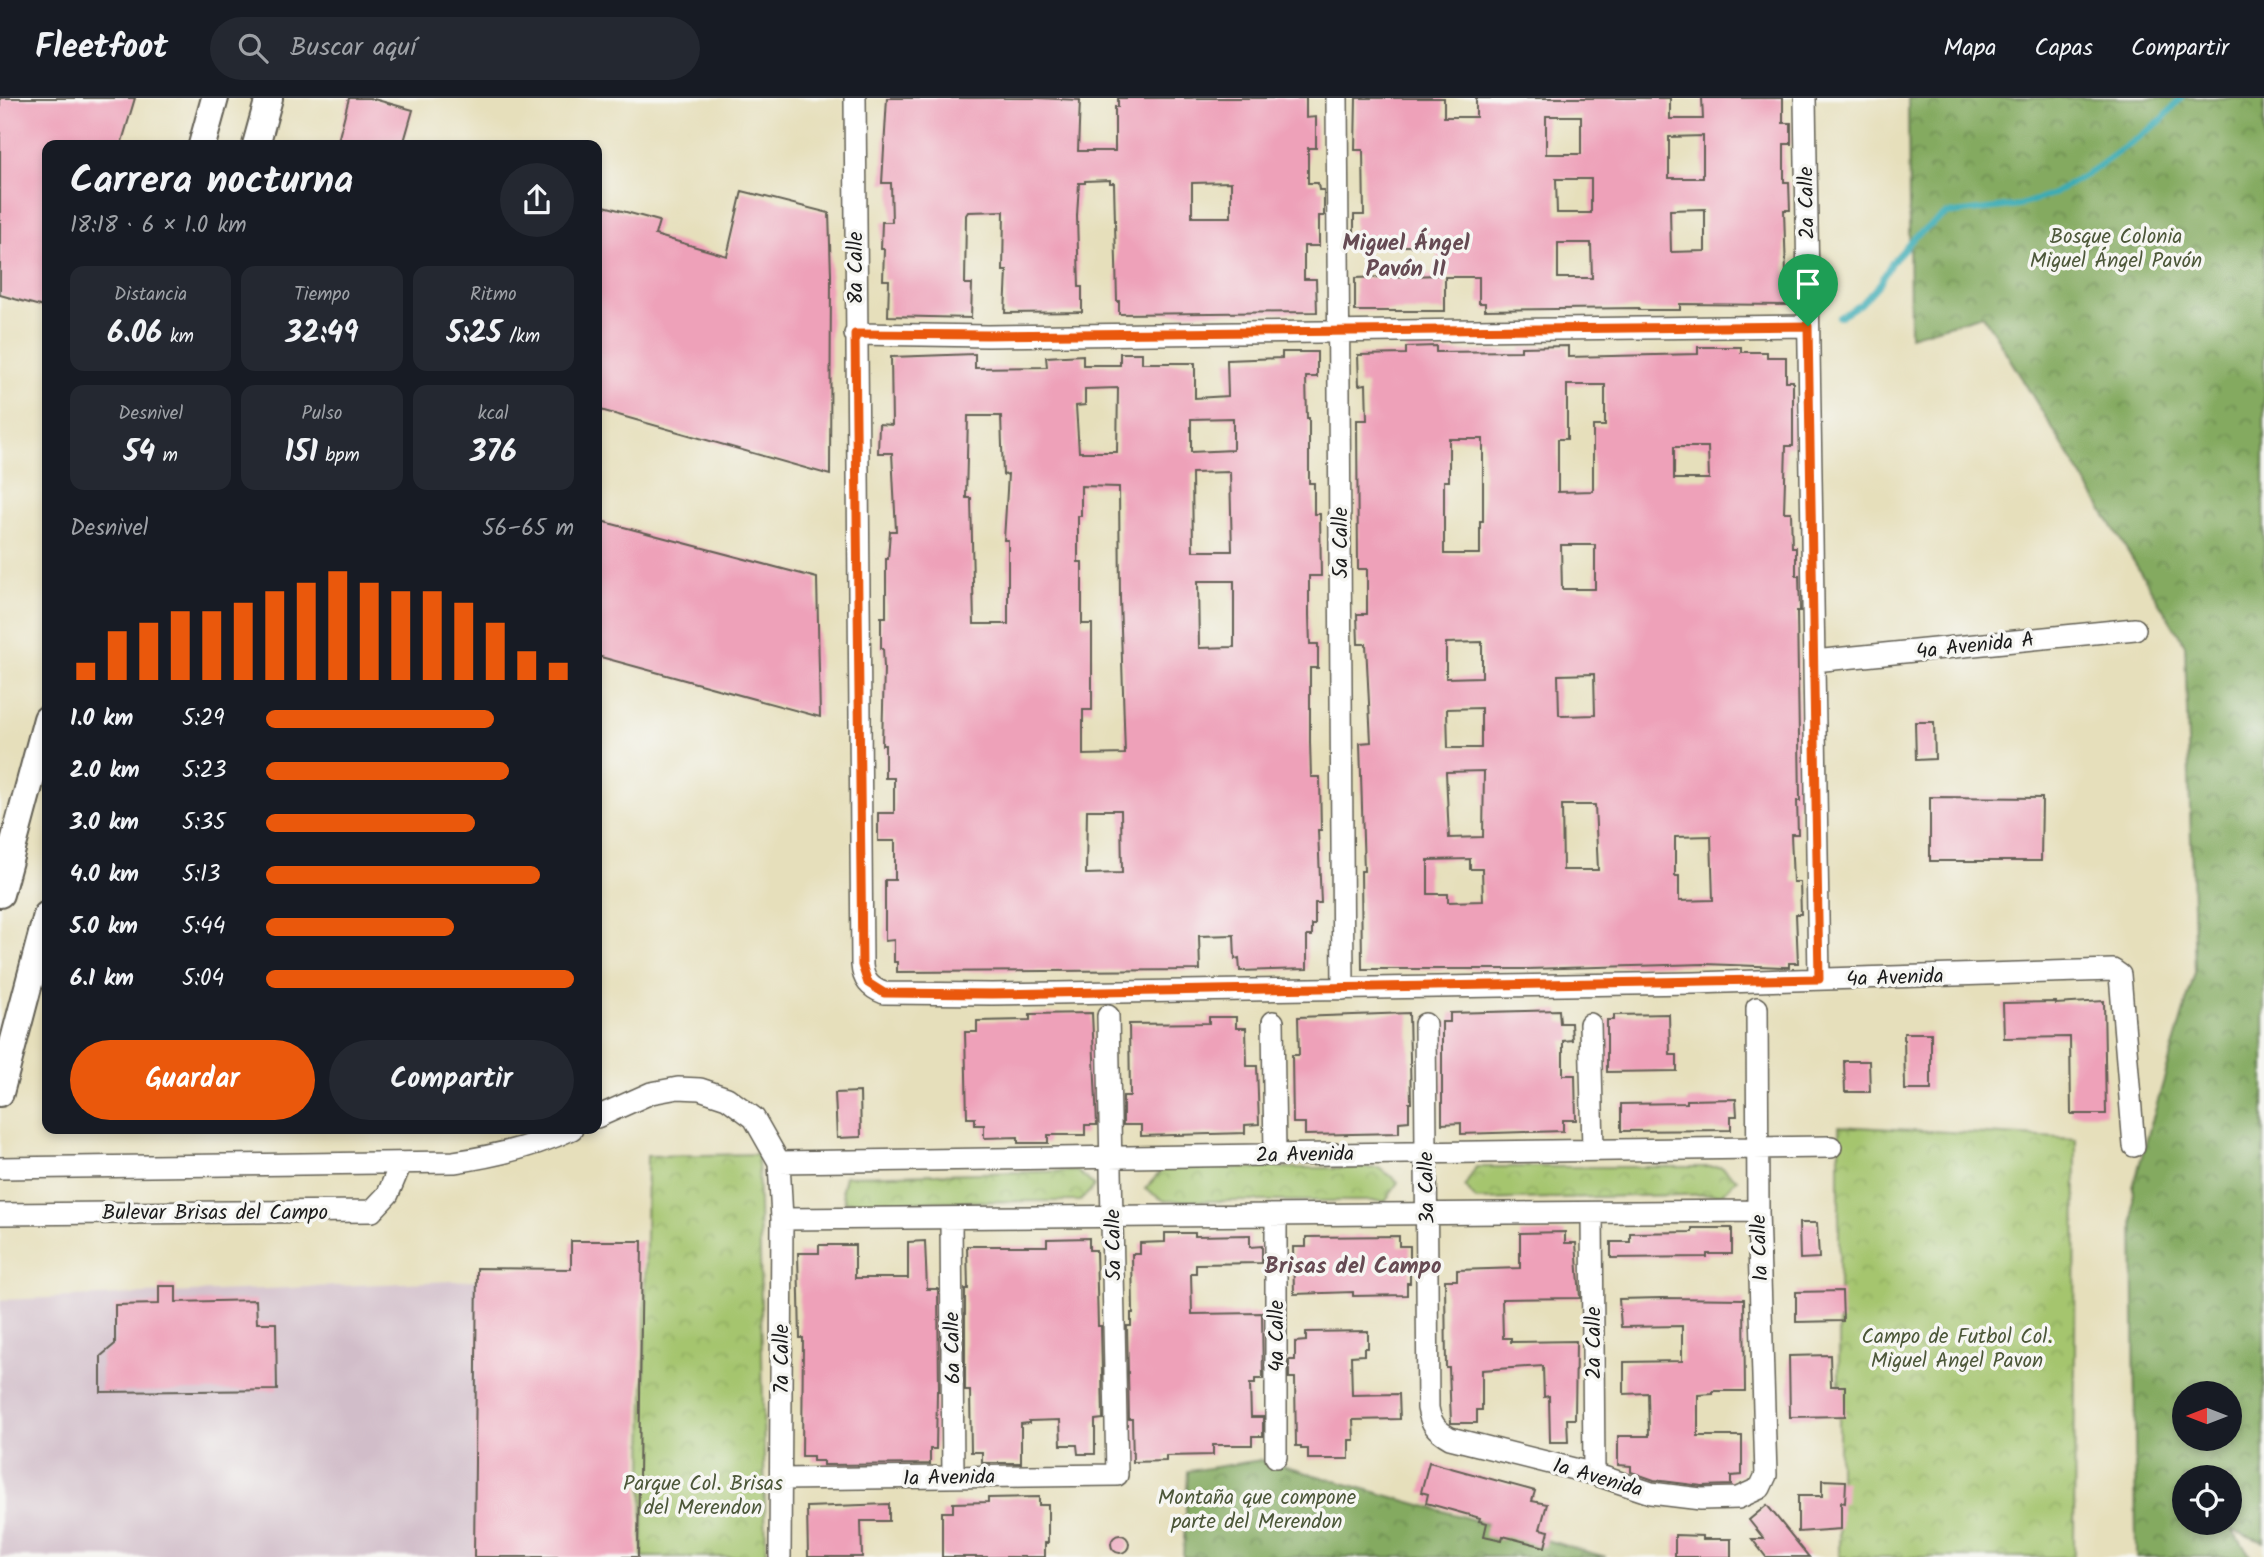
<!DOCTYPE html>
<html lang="es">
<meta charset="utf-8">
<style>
:root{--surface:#171b24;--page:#242831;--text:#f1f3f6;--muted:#9ea1a6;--line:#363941;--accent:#ea580c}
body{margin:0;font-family:Kalam,sans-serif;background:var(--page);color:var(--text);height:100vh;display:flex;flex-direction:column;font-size:26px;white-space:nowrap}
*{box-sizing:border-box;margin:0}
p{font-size:23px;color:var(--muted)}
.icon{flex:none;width:38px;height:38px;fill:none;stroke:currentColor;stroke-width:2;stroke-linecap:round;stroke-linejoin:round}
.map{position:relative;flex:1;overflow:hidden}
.drawer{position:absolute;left:42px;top:42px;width:560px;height:994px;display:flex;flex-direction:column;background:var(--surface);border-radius:14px;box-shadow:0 4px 10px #0003}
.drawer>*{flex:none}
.needle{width:46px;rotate:270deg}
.tools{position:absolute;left:2172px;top:1283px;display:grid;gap:14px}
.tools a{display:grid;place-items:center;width:70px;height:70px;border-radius:50%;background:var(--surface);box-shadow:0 4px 10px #0003;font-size:35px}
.pin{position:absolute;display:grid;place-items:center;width:60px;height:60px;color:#fff;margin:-72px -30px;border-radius:50% 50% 50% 0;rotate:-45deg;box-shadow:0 0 7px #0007}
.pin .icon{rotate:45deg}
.round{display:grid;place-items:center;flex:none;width:74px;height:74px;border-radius:37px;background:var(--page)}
.headline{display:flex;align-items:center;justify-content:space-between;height:119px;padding:0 28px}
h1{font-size:38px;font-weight:700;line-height:52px}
.stats{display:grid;grid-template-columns:repeat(3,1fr);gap:10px;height:119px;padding:7px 28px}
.stats div{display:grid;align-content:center;border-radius:14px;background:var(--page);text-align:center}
.stats b{font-size:30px;font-weight:700}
.stats small{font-size:19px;font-weight:400}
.stats p{font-size:19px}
.chart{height:196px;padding:14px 28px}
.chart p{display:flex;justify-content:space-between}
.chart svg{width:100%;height:126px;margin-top:7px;stroke:var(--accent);stroke-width:6}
.button{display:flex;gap:14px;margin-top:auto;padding:14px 28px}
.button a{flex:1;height:80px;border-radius:42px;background:var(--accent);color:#fff;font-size:28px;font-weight:700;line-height:80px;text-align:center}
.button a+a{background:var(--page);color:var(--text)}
ul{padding:0 28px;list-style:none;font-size:23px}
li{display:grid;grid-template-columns:112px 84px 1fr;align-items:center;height:52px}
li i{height:18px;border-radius:9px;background:var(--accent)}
header{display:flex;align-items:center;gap:42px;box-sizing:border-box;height:98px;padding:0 35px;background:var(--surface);border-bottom:2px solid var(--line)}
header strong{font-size:33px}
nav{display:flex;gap:38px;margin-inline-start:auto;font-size:24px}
.search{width:490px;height:63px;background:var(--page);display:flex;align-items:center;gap:18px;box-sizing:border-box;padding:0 24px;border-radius:38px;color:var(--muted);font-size:26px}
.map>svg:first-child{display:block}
</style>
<header>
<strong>Fleetfoot</strong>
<div class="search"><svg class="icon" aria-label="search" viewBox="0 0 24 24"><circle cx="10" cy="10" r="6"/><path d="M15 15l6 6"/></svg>Buscar aquí</div>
<nav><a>Mapa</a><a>Capas</a><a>Compartir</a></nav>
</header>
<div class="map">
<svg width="2264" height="1459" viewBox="0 0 2264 1459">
<defs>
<pattern id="forest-crowns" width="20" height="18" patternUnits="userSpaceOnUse" patternTransform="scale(1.75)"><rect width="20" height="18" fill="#84aa61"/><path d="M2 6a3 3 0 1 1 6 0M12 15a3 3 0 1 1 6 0" fill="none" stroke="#6b8a4f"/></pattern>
<pattern id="park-crowns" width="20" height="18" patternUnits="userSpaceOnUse" patternTransform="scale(1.75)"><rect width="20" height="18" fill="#a5c56e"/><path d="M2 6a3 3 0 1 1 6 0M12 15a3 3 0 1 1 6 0" fill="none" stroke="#8da95f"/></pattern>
</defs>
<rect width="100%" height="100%" fill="#f6f6f2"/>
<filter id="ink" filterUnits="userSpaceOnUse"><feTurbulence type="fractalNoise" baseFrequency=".0143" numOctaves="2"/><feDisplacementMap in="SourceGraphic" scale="14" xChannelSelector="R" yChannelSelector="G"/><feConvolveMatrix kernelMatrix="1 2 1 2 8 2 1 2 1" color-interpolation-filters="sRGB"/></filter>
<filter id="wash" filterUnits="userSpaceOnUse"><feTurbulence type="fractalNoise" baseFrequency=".00686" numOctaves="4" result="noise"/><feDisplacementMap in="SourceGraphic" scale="28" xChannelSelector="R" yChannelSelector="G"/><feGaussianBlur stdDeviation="1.57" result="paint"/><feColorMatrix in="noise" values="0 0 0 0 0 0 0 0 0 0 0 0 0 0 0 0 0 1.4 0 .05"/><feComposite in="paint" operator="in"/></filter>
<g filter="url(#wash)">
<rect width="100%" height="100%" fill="#e6dfbb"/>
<!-- industrial -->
<path fill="#d1bdc9" d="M596 1177 597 1459H0V1202Z"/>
<!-- forest -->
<path fill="url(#forest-crowns)" stroke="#50633e" stroke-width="2" fill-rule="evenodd" d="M1908 0H2264V1444L2232 1432 2252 1459H2136L2133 1089 2195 874 2185 547 1983 217 1910 238ZM2230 1295V1340H2184V1295ZM2230 1379V1424H2184V1379Z
M1261 1362 1606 1459H1183L1188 1373Z"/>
<!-- park -->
<path fill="url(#park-crowns)" stroke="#607045" stroke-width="2" d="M1839 1028 2076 1041 2074 1459H1839Z
M758 1056 766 1459H642L647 1058Z
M1476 1069H1721L1737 1081 1722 1096 1476 1102 1465 1088Z
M1164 1070H1380L1398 1084 1386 1103H1165L1145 1091Z
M1077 1073 1095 1088 1080 1103 845 1104 842 1092 845 1078Z"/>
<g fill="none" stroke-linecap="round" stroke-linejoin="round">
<!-- stream -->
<path stroke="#3aacb5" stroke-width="6" d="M1839 219 1862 205 1880 185 1891 165 1916 138 1946 116 2020 107 2053 96 2092 73 2161 23 2181 0"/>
</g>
<g id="blocks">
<!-- building -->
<path fill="#eea1b9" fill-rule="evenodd" d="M0 0H135L121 47H47V210L0 197Z
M349 0H370L413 12 403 47H337Z
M887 0H1037L1080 2 1078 53H1115V9H1118V0H1306V20L1316 19V50H1308V85H1318L1319 92H1324V118H1319V148H1304V181H1316L1317 214 1119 216V203H1117L1114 85H1110V82L1085 83V85H1079L1077 118 1079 189H1082V214L1005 215 1007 173H1003L1004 113 968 114 966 117 965 186H972L971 220 888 218 889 182H883L884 151H881L882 124H892L891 85H882ZM1231 84V119H1192V85Z
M1356 0H1444V19H1476V0H1670V21H1703L1702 0H1783V25H1791V46H1784V84H1789L1790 112H1784L1786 176H1794L1795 194H1790V207L1680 206V212H1639V210L1485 212V205H1479V179H1445V213H1355V180L1438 177V148H1354V117H1364L1363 52H1355ZM1546 18H1581V56H1546ZM1703 38V80H1669V39ZM1556 81H1591V115H1557ZM1705 111V153L1671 154 1670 112ZM1558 145H1591L1592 180H1558Z
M742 93 829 115 831 177 830 377 597 311V106L659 123 655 137 727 158Z
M1436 248V254L1521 253V249L1568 248V259L1698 256V249H1741V254H1767V259H1786V283H1793V348H1786L1784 414H1791L1792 449H1796V478H1799L1800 513H1797L1800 703H1797L1798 736H1791L1793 784H1800L1801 816H1796L1798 865H1789V869H1784L1704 866 1527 871H1362L1361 773H1364L1360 645 1371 644 1366 546H1358L1357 516H1367V471H1358L1357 322H1367L1366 286 1359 287 1358 257 1406 256V249ZM1567 287H1605V328H1593V393L1558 394V341H1567ZM1449 341H1483V423H1480V456H1444V383H1449ZM1674 349H1708L1709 381H1674ZM1561 447H1595V491H1562ZM1482 544V579L1446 580V545ZM1594 576 1595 617 1562 618 1559 616 1558 577ZM1481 610V650H1448L1447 611ZM1484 673 1483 739 1449 740 1446 674ZM1562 707H1595L1598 772H1563ZM1711 738 1713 802 1679 803V778H1675V739ZM1470 761V771H1482L1483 803 1448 804V796H1428V762Z
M1282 254H1317V279H1306L1307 320H1309V385H1314V416H1320L1321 478H1309V517L1310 546H1318V570H1310V644L1311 679H1320L1321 732H1318L1321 805H1315V827H1312V838H1307V871L1240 873 1239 860 1235 861 1234 837 1199 838 1200 872 897 874V864H894V842L885 843V782H895V743H878V715H894V680H885V647H882L884 570 883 550H881V519H886V461H888L890 433H896L892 355H878L879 326 892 327 891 259 975 256V270L1047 269 1046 259 1083 257V267H1120V255H1142V265H1195V300L1228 298 1227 262 1282 260ZM1118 290 1117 354H1079L1076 308 1085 307V291ZM968 318H1001L1003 377 1008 376 1004 442H1008V526H974L971 400H966ZM1233 320V352L1191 354V321ZM1230 374 1232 453H1193L1192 375ZM1081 388 1119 389 1120 500 1125 656 1083 657V612H1092V526H1082V464H1078V418H1081ZM1198 483H1234V549L1199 550ZM1087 712H1121L1122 775 1086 776Z
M597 422 817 480 820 619 597 558Z
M1915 624H1934L1935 661 1916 662Z
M1930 699 2042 700 2041 763H1930Z
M2104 903 2106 1016H2071L2070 939 2004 940 2003 905 2056 904V906Z
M1559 912 1560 925H1571L1572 942 1563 943V977H1575L1576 1022H1563V1033L1461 1036V1025L1442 1026V924H1450V915Z
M1092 915 1097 1027H1085V1037H1048V1045H1018V1039L984 1040V1027H975V1020H967L965 934H977V923L1030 922V916Z
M1409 915 1411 1005H1409V1023L1399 1024V1035L1305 1037V1025H1293L1292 957H1299L1298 919Z
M1669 916 1670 957H1677V973L1607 974V922H1614V917Z
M1209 919H1236V930H1246L1247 968H1257L1259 1026 1245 1027V1035L1141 1038V1027H1123V998H1130L1129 926 1209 925Z
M1904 935H1931V992H1905Z
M1844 963H1869L1870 994H1845Z
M860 994 861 1039 837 1040 835 995Z
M1736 1001 1737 1018H1731V1032L1621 1033V1006L1687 1005V1002Z
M1799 1125H1817L1819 1160 1800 1161Z
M1692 1130H1732V1156H1707V1159L1611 1160V1144H1630V1135L1692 1134Z
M1565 1134V1145H1576L1580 1200 1502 1201 1503 1240H1511V1244L1576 1243 1575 1321H1567L1568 1344H1550L1549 1298 1544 1299 1543 1268 1482 1272V1312H1477V1325H1451L1449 1270H1446L1445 1182H1457V1172L1520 1170V1135Z
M1165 1135H1195V1138L1250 1137V1149L1262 1148V1165L1196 1166V1175H1191L1192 1216 1262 1215 1263 1281H1255V1286H1250L1251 1319H1263V1338H1252V1347H1213V1357L1166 1358V1363L1133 1364 1132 1321H1129L1127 1228H1131V1215H1133L1132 1156H1140V1145L1165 1144Z
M1399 1138V1148H1410V1185H1407V1197L1353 1198V1194L1294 1196 1293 1149H1306V1139Z
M1089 1140V1152H1096L1098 1228H1101L1103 1321 1095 1322V1356H1078L1077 1347H1061L1060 1322 1029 1323V1325L1021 1326V1365H982V1354H971L970 1293H965V1191H968L967 1148H1047V1141Z
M571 1143H642L638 1459H474L477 1170 571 1171Z
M925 1143 927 1191H938L939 1293H937L936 1351H930V1366L823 1367V1363H813V1358H802L803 1240H800L798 1155H819V1147H855V1180H908V1144Z
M159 1188H176V1204L256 1202 257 1225H276L277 1292 101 1294V1258L115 1246V1207L159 1206Z
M1842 1193 1843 1223 1796 1224V1194Z
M1662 1200 1744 1201 1745 1293H1713V1296L1698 1297V1338H1742V1377L1731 1378V1387L1702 1388 1654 1382 1631 1374V1368L1618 1367V1338H1649L1648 1295 1624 1296V1264L1682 1263V1228L1621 1229 1619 1201Z
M1368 1233V1250H1364V1257L1351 1258 1352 1297 1399 1296 1400 1321 1353 1322 1354 1342H1349V1361H1308V1351H1301V1348H1296L1295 1280H1289V1262H1295V1244L1306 1243V1234Z
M1830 1257 1831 1288H1845V1318L1790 1319 1789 1258Z
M1429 1364 1535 1393 1532 1403 1547 1406 1540 1431 1549 1433 1545 1449 1503 1438 1502 1442 1484 1438 1487 1425 1479 1423 1480 1420 1426 1405 1428 1396 1421 1394Z
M1822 1382 1846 1383 1845 1405 1841 1404V1431L1798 1434V1398H1822Z
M1039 1399V1407H1048V1445H1045V1459H942V1414H953V1405L988 1404V1400Z
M889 1406V1423H861L862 1459H808L807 1409Z
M1767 1407 1809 1459H1766L1752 1441H1764L1749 1422Z
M1111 1446a9 9 0 1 1 18 0a9 9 0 1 1-18 0Z
M1675 1437 1703 1438V1441H1731V1459H1675Z"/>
</g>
</g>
<g filter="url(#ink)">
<use href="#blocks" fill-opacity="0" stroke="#636054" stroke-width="2"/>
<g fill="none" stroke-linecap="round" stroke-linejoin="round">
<defs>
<path id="minor" d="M855 0 862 867C863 882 870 890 884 895L992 896 1695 885 2113 872 2120 877 2134 1048
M1337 0 1343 891
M1805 0 1819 881
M855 236 988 238 1808 228
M1814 563 2135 531
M1273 924 1275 1056
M1425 926 1428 1310C1431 1326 1436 1332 1450 1340L1594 1376 1651 1395 1701 1401 1738 1400 1760 1390 1766 1377 1758 1113 1757 910
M1590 926 1593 1052
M597 1019 651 995 678 990 700 991 727 1000 754 1020 779 1064 782 1121 780 1459
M779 1064 1831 1049
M0 1070 454 1064C496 1058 534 1049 572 1031
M1592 1115 1594 1376
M0 1116 372 1113 388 1096 401 1065
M1276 1117V1359
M782 1121 1758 1113
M951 1121 953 1379
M781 1381 1117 1377 1108 918"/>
<path id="major" d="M202 47 215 0
M256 47 269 0
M0 796 47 621
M0 995 47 817"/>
</defs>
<!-- minor casing -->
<use href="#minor" stroke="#636054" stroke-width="24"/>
<!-- major casing -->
<use href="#major" stroke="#636054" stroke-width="30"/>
<!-- minor -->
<use href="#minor" stroke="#fff" stroke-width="21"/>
<!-- major -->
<use href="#major" stroke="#fff" stroke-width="26"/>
</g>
</g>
<g fill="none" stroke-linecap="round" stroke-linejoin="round" filter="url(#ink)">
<defs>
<path id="route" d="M1808 228 1819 881 992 896 884 895 868 885 862 867 855 236 988 237Z"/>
</defs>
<!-- route casing -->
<use href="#route" stroke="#fff" stroke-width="14"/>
<!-- route -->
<use href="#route" stroke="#ea580c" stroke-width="9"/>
</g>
<g text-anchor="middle" stroke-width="7" stroke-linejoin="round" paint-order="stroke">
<!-- street labels -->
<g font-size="21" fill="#1c1c1c" stroke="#f6f6f2">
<text transform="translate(1806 105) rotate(-91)" y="7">2a Calle</text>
<text transform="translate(855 170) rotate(-90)" y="7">8a Calle</text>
<text transform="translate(1340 445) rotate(-90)" y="7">5a Calle</text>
<text transform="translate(1975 547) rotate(-6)" y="7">4a Avenida A</text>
<text transform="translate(1895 879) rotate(-2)" y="7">4a Avenida</text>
<text transform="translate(1305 1056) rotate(-1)" y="7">2a Avenida</text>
<text transform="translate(1426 1090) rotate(-91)" y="7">3a Calle</text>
<text x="215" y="1121">Bulevar Brisas del Campo</text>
<text transform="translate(1113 1147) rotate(-91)" y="7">5a Calle</text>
<text transform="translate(1759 1150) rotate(-92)" y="7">1a Calle</text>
<text transform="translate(1276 1238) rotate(-90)" y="7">4a Calle</text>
<text transform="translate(1593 1245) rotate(-90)" y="7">2a Calle</text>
<text transform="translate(952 1250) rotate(-91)" y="7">6a Calle</text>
<text transform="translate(781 1261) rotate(-90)" y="7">7a Calle</text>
<text transform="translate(949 1379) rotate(-1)" y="7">1a Avenida</text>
<text transform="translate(1598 1379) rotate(16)" y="7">1a Avenida</text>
</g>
<!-- park labels -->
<g font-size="21" fill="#4c5739" stroke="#f6f6f2">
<text x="2116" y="145">Bosque Colonia<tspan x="2116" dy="24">Miguel Ángel Pavón</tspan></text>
<text x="1957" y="1245">Campo de Futbol Col.<tspan x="1957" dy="24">Miguel Angel Pavon</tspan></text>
<text x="703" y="1392">Parque Col. Brisas<tspan x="703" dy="24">del Merendon</tspan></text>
<text x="1257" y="1406">Montaña que compone<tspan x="1257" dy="24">parte del Merendon</tspan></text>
</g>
<!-- neighbourhood labels -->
<g font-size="23" font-weight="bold" fill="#664b53" stroke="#f6f6f2">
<text x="1406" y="152">Miguel Ángel<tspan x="1406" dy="26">Pavón II</tspan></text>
<text x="1353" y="1175">Brisas del Campo</text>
</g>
</g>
</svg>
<div class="tools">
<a><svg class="needle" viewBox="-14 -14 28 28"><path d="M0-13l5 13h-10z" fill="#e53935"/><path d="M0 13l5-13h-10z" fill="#9ea1a6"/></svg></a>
<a><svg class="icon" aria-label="locate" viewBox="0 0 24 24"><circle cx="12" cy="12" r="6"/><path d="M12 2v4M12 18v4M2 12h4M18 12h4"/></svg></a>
</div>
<div class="pin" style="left:1808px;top:228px;background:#1e9e55"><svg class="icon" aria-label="arrive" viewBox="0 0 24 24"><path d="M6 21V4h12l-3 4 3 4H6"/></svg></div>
<section class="drawer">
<div class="headline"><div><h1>Carrera nocturna</h1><p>18:18 · 6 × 1.0 km</p></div><a class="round"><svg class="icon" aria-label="share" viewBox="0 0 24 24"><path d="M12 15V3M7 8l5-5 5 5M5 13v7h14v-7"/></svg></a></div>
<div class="stats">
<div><p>Distancia</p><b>6.06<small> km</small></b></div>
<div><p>Tiempo</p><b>32:49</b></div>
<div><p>Ritmo</p><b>5:25<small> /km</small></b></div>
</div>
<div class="stats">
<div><p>Desnivel</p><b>54<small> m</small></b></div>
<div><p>Pulso</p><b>151<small> bpm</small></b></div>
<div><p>kcal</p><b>376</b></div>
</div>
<div class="chart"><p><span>Desnivel</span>56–65 m</p>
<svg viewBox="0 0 160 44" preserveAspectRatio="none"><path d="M5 44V38M15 44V27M25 44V24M35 44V20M45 44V20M55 44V17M65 44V13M75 44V10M85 44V6M95 44V10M105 44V13M115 44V13M125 44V17M135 44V24M145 44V34M155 44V38"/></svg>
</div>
<ul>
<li><b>1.0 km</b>5:29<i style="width:74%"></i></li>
<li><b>2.0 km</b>5:23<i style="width:79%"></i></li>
<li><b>3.0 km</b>5:35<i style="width:68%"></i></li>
<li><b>4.0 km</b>5:13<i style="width:89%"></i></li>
<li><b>5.0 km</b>5:44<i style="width:61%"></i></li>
<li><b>6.1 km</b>5:04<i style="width:100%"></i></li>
</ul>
<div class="button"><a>Guardar</a><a>Compartir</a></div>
</section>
</div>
